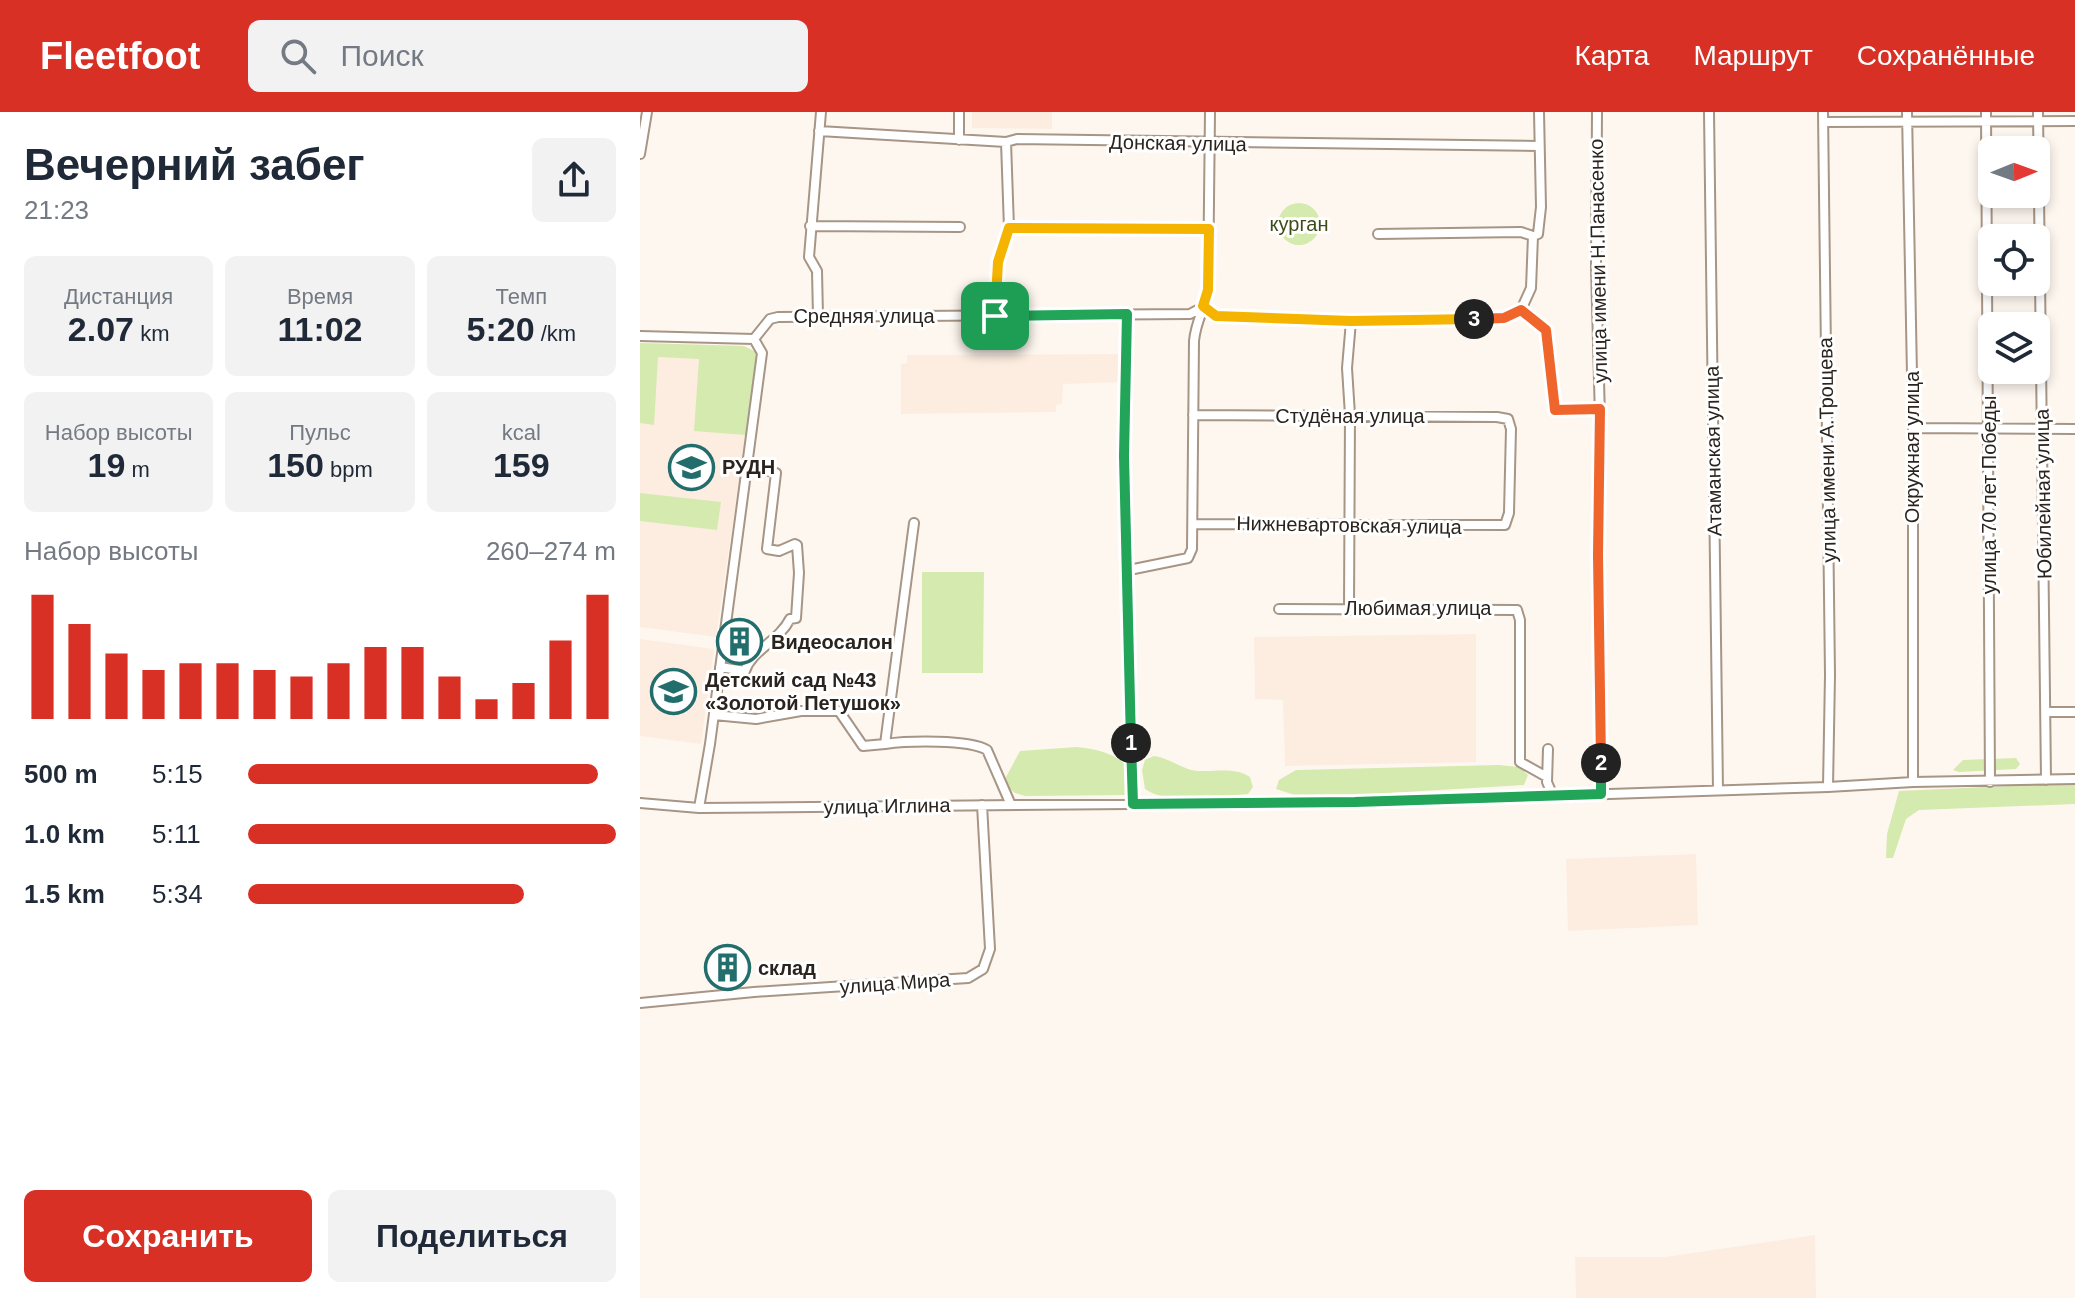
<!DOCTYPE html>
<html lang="ru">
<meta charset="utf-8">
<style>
:root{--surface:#fff;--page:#f2f2f3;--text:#1f2937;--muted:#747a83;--accent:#d93025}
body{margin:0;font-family:Helvetica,sans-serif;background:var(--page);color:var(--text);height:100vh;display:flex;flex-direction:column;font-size:30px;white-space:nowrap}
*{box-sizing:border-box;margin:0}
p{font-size:26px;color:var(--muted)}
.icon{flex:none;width:44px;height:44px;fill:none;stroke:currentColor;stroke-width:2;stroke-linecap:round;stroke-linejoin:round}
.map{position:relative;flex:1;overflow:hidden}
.sheet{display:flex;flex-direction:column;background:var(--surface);width:640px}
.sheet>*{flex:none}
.needle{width:52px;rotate:89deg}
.fabs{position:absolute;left:1338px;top:24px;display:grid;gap:16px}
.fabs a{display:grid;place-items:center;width:72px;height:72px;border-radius:12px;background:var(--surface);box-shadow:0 4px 12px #0003;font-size:40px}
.pin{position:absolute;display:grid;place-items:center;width:68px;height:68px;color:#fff;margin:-34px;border-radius:16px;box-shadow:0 4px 12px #0006}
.km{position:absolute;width:40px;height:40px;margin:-20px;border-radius:50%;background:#222;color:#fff;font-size:22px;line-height:40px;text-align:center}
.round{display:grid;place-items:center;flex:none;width:84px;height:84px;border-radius:12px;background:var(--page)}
.headline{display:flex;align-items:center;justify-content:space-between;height:136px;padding:0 24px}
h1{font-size:44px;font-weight:600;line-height:60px}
.stats{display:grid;grid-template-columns:repeat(3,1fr);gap:12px;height:136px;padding:8px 24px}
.stats div{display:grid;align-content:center;border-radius:12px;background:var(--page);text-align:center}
.stats b{font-size:34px;font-weight:600}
.stats small{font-size:22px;font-weight:400}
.stats p{font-size:22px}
.chart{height:224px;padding:16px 24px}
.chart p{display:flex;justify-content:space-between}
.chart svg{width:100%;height:144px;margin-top:8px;stroke:var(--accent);stroke-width:6}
.primary-button{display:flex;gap:16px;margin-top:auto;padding:16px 24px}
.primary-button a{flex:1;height:92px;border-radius:12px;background:var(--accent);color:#fff;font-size:32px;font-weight:600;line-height:92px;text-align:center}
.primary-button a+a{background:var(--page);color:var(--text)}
ul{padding:0 24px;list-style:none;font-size:26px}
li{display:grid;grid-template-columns:128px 96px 1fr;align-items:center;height:60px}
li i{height:20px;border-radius:10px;background:var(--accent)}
header{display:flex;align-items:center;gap:48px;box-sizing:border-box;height:112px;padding:0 40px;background:var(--accent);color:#fff}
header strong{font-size:38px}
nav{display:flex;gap:44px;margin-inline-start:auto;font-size:28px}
.search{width:560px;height:72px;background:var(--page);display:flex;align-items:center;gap:20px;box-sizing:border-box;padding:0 28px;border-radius:12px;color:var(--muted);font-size:30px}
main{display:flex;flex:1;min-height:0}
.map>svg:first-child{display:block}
</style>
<header>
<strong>Fleetfoot</strong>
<div class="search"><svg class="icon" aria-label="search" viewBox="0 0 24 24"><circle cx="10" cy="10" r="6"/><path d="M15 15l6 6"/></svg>Поиск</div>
<nav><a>Карта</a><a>Маршрут</a><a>Сохранённые</a></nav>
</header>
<main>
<section class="sheet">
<div class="headline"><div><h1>Вечерний забег</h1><p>21:23</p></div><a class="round"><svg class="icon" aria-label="share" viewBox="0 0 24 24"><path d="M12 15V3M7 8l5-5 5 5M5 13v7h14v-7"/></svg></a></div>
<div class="stats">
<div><p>Дистанция</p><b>2.07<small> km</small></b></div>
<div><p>Время</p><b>11:02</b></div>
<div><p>Темп</p><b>5:20<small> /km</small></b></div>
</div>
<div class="stats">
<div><p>Набор высоты</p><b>19<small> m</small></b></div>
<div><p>Пульс</p><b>150<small> bpm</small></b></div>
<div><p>kcal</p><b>159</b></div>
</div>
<div class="chart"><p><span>Набор высоты</span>260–274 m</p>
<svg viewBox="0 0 160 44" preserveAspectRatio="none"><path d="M5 44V6M15 44V15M25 44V24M35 44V29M45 44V27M55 44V27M65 44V29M75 44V31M85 44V27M95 44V22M105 44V22M115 44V31M125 44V38M135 44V33M145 44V20M155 44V6"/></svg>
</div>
<ul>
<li><b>500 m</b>5:15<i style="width:95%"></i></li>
<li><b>1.0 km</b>5:11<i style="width:100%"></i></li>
<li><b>1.5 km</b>5:34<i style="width:75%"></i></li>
</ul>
<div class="primary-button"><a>Сохранить</a><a>Поделиться</a></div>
</section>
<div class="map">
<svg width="1435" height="1186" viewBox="0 0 1435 1186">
<rect width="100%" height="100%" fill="#fef7f0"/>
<!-- built -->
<path fill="#fdede0" d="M332 0H412V17L332 16Z
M0 231 104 234 118 241 76 525 0 515Z
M482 242V270L423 272 422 292 416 293V300L261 302V252L267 251V243Z
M836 522V650L645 654 643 588 615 587 614 525Z
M0 527 74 537 61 632 0 624Z
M1056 742 1058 813 928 819 926 747Z
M1175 1123 1176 1186H936L935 1145H1025Z"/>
<!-- green -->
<path fill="#d5eaae" d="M638 112a21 21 0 1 1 42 0a21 21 0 1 1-42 0Z
M0 231 104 234 118 241 106 323 54 319 59 247 18 245 14 313 0 311Z
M0 381 81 390 77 418 0 409Z
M282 460H344L343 561H282Z
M437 635C454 637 472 640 485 652L487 683 385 684 375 681 367 675 366 665 380 639Z
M514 644C528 646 538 654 551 658 571 662 592 653 610 665L613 675 608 682C579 684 529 694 505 677L502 658 505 648Z
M1376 646 1380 652 1376 657 1319 660 1313 658 1323 648Z
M859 653 879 655 888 663 884 673 664 686 636 677 639 668 656 658Z
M1435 671V692L1279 698 1266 707 1253 746H1246L1247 722 1259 679Z"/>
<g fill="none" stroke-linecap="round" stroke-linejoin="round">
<defs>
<path id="minor" d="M319 0V28
M957 0 956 155 961 344 958 443 961 682
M1069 0 1078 678
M1183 0 1190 563 1188 675
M1267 0 1273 316V670
M1346 0 1350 670
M1398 0 1406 668
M1183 10 1435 9
M179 19 366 30 377 27 899 34
M0 42 7 0
M170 114 320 115
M369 116 569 117
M738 122 881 120 893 124
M893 124 898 122 901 95 899 0
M563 194 576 204 595 206 711 209 864 206 881 198 906 218 915 298 960 297
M881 198 891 176 893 124
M487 202 484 344 493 692
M178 204 177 159 169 145 181 0
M355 204 358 150 369 116 366 30
M0 224 114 227
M114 227 130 207 138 205 550 202 561 196
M1273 316 1435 317
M274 411 245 632C267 629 329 627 347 638L371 693
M553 412 865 413 869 401 871 317 868 307 857 305 553 303
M489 458 548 446 552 437 554 229C556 208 565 197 568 178L570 0
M709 496 710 303 707 256 711 209
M639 497 877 498 880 508V650L907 665
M80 555 105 559C112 538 139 529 150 507L156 506 159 461 157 433 155 432 139 439 127 437 136 361 106 353
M1406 600H1435
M74 603 116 607 161 599H199L223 634 245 632
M908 637 907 670 913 684
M0 691 59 696 715 690 1188 675 1273 670 1435 667
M59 696 70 632 122 241 114 227
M0 891 114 880 328 866 343 857 350 837 342 693"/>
</defs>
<!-- minor casing -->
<use href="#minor" stroke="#a79586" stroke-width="12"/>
<!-- minor -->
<use href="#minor" stroke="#fff" stroke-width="8"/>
</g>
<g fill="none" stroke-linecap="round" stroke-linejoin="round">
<defs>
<path id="split-1" d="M355 204 487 202 484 344 491 631"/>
<path id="split-2" d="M491 631 493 692 715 690 961 682V651"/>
<path id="split-3" d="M834 207 864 206 881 198 906 218 915 298 960 297 958 443 961 651"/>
<path id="split-4" d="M355 204 358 150 369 116 569 117 568 178 563 194 576 204 711 209 834 207"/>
</defs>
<!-- split-1 casing -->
<use href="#split-1" stroke="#fff" stroke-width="16"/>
<!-- split-2 casing -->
<use href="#split-2" stroke="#fff" stroke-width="16"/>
<!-- split-3 casing -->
<use href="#split-3" stroke="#fff" stroke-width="16"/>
<!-- split-4 casing -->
<use href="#split-4" stroke="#fff" stroke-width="16"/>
<!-- split-1 -->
<use href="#split-1" stroke="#22a559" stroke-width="10"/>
<!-- split-2 -->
<use href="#split-2" stroke="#22a559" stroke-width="10"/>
<!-- split-3 -->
<use href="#split-3" stroke="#f0652b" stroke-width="10"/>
<!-- split-4 -->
<use href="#split-4" stroke="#f5b400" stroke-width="10"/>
</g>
<!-- icons -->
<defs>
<symbol id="university-ring" viewBox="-11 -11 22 22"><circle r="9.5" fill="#fff" stroke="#226e6c" stroke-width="1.5"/><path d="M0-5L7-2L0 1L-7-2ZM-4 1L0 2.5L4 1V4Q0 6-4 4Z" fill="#226e6c"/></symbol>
<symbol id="building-ring" viewBox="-11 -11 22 22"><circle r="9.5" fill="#fff" stroke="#226e6c" stroke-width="1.5"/><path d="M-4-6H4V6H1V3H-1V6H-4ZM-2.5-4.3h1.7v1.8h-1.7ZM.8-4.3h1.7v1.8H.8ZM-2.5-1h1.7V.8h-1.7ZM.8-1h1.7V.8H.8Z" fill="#226e6c"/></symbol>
<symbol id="school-ring" viewBox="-11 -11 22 22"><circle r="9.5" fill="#fff" stroke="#226e6c" stroke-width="1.5"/><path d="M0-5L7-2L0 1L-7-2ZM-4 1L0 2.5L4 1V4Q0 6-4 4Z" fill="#226e6c"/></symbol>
</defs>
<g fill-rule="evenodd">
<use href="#university-ring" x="26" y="330" width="51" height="51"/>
<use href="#building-ring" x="74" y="504" width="51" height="51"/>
<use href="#school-ring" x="8" y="554" width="51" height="51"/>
<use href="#building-ring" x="62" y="830" width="51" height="51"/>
</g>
<g text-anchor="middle" stroke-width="6" stroke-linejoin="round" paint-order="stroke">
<!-- street labels -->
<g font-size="20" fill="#2a231e" stroke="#fff">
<text transform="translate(538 31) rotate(1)" y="7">Донская улица</text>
<text transform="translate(958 149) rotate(-91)" y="7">улица имени Н.Панасенко</text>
<text x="224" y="211">Средняя улица</text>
<text x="710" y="311">Студёная улица</text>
<text transform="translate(1272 335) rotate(-90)" y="7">Окружная улица</text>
<text transform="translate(1187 338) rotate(-91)" y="7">улица имени А.Трощева</text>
<text transform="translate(1073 339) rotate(-91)" y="7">Атаманская улица</text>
<text transform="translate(1403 382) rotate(-91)" y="7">Юбилейная улица</text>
<text transform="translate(1349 383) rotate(-90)" y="7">улица 70 лет Победы</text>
<text transform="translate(709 413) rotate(1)" y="7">Нижневартовская улица</text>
<text x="778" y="503">Любимая улица</text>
<text transform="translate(247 694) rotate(-1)" y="7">улица Иглина</text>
<text transform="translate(255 871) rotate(-4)" y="7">улица Мира</text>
</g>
<!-- park labels -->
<g font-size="20" fill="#3e4d18" stroke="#fff">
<text x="659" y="119">курган</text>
</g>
<!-- poi labels -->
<g font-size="20" font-weight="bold" fill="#2a231e" stroke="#fff" text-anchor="start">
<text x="82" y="362">РУДН</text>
<text x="131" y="537">Видеосалон</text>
<text x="65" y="575">Детский сад №43<tspan x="65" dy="23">«Золотой Петушок»</tspan></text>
<text x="118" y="863">склад</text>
</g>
</g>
</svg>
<div class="fabs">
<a><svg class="needle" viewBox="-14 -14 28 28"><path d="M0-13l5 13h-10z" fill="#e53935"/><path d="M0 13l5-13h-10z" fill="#747a83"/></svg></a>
<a><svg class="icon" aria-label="locate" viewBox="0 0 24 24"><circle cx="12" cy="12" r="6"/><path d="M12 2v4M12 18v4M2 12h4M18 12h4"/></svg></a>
<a><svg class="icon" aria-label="layers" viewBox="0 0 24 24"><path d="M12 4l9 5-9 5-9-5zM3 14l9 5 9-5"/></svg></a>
</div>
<div class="pin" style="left:355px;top:204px;background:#1e9e55"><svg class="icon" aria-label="arrive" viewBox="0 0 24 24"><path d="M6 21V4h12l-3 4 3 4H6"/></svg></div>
<b class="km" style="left:491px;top:631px">1</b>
<b class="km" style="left:961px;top:651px">2</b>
<b class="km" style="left:834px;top:207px">3</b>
</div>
</main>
